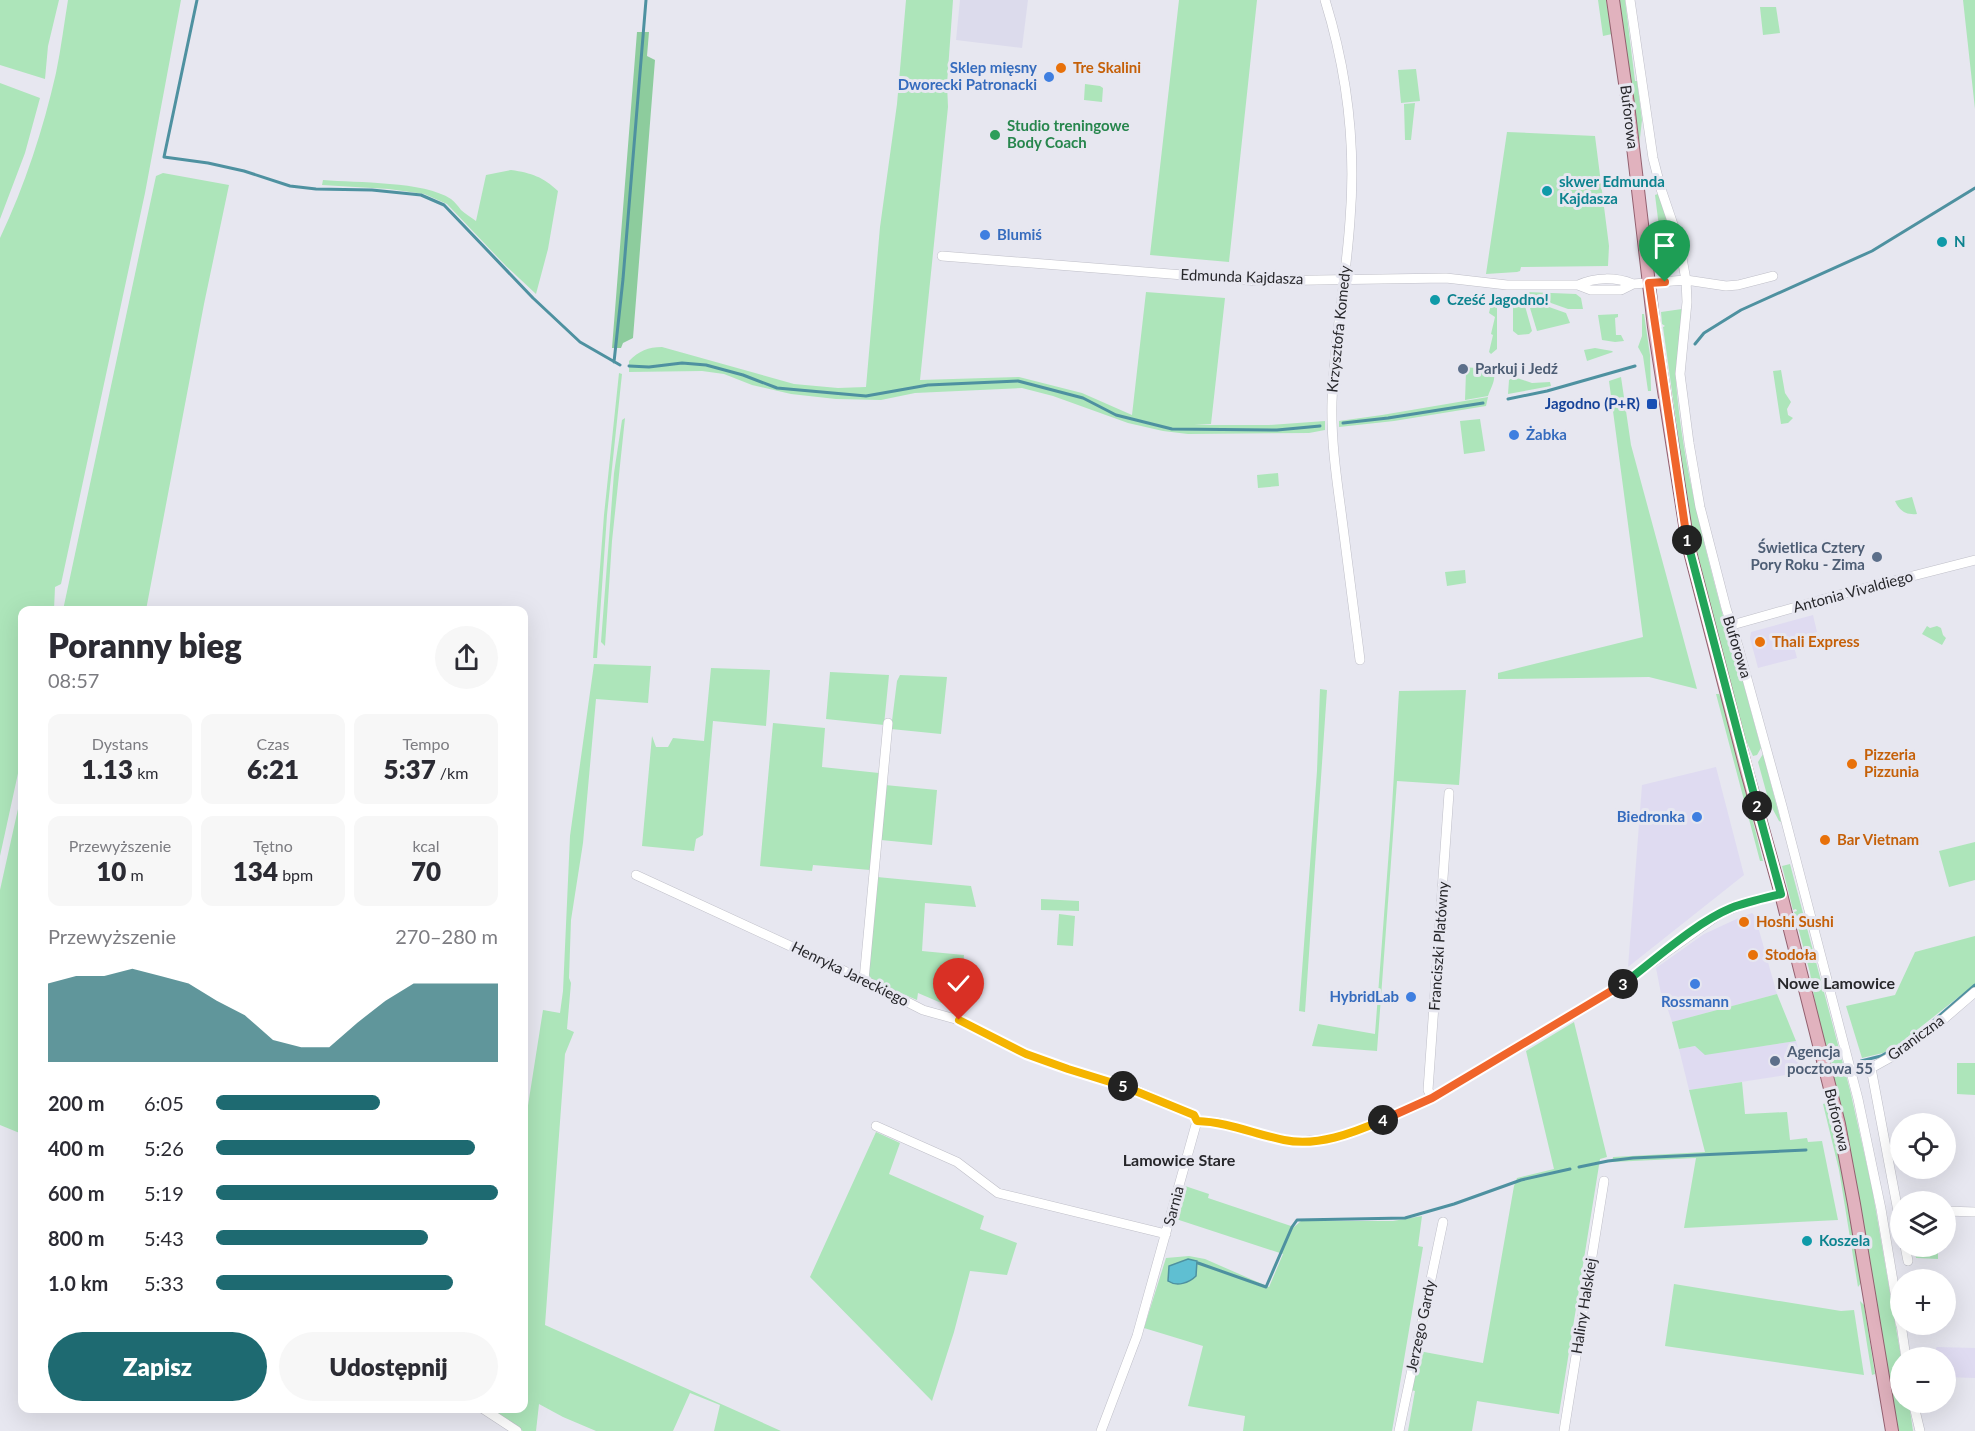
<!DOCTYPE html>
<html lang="pl">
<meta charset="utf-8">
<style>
:root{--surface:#fff;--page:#f7f7f7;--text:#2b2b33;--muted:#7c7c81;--accent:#1e6a71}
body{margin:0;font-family:Lato,sans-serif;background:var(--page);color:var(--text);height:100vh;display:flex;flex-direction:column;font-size:22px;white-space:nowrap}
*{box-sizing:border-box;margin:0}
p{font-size:20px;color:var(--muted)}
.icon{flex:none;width:33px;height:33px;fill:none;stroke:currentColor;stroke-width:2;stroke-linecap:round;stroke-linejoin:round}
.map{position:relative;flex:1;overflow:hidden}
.details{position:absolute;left:18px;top:606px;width:510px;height:807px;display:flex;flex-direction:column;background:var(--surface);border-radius:12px;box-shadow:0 6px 24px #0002}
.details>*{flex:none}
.controls{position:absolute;left:1890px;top:1113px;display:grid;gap:12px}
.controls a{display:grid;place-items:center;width:66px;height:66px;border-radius:50%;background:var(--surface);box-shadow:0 6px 24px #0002;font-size:30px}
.pin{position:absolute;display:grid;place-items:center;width:51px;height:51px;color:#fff;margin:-62px -26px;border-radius:50% 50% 50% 0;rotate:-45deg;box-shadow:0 0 6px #0007}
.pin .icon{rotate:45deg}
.km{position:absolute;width:30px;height:30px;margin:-15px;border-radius:50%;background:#222;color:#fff;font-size:16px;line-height:30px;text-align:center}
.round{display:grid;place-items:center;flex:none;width:63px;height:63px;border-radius:32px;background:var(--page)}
.headline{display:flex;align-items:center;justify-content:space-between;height:102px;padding:0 30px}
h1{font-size:33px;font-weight:800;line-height:45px}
.figures{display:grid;grid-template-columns:repeat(3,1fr);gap:9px;height:102px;padding:6px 30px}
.figures div{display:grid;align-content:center;border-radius:12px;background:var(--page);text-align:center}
.figures b{font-size:26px;font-weight:800}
.figures small{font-size:16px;font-weight:400}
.figures p{font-size:16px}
.chart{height:168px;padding:12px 30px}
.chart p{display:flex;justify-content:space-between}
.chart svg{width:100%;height:108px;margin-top:6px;fill:var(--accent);opacity:.7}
.primary-button{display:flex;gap:12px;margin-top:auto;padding:12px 30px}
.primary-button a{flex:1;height:69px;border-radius:36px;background:var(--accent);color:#fff;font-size:24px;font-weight:800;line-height:69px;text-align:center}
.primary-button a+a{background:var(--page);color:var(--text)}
ul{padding:0 30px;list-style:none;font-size:20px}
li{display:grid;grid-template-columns:96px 72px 1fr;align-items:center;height:45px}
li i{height:15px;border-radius:8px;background:var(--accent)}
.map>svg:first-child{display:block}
</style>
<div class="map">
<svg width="1975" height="1431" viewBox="0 0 1975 1431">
<rect width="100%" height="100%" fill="#e7e7f0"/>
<!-- commercial -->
<path fill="#dfdbf1" d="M1813 615 1817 632 1792 639 1797 658 1758 668 1750 638 1751 632Z
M1716 767 1744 875 1628 967 1642 785Z
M1752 913 1755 916 1777 994 1672 1022 1666 1004H1663L1656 968 1704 934 1741 917Z
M1796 1041 1805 1072 1689 1090 1679 1049 1695 1046H1764Z
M1937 1347 1975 1348V1378L1946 1377V1358L1930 1357Z"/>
<!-- built -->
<path fill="#dcdbec" d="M960 0H1028L1022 48 956 40Z"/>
<!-- green -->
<path fill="#ade5ba" d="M0 0H59L48 46 45 79 0 65Z
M68 0H181L145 193 61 584 55 587 54 610H22V755L0 856V238C25 185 43 130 56 73 61 49 64 24 68 0Z
M906 0H953L947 84 948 107 920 380 1019 377 1082 393 1132 415 1146 292 1225 298 1211 424 1194 425H1269L1325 421V430L1309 433 1188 434 1163 431 1128 423 1053 396 1022 388 915 393 881 400 836 399 791 394 752 385 724 374 702 371 629 372V361C639 351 648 347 662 347L794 384 838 388 866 387 880 227 897 104Z
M1179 0H1257L1229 262 1150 255Z
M1598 0H1606L1612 34 1603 36Z
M1619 0H1625L1635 81H1637L1642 120 1639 147Z
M1963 0H1975V109Z
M1760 7H1776L1780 33 1763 35Z
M1416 69 1420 101 1401 103 1398 70Z
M0 83 40 98 25 153 0 219Z
M1085 84 1100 86 1103 88 1102 102 1084 100Z
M1415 103 1411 140H1405L1404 104Z
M1507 132 1595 136 1609 246 1608 266 1521 267 1520 271 1517 272 1486 274Z
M511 170C532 173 543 177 558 191L548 249 536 294 506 266 447 204 424 194 389 189 322 185 323 180C357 183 424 181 451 199 455 202 458 206 461 210 465 214 471 217 476 221L486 175Z
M163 173 229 185 204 304 146 610H63L156 176Z
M1658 194 1670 230 1668 232H1671L1672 237 1669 241 1661 243 1655 195Z
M1527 292 1576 294 1581 298 1583 309H1568L1551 303 1530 300Z
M1496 301 1497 306V349L1491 354 1489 352 1493 335 1491 334 1495 317 1489 313 1491 304Z
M1513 303 1525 306 1532 331 1529 334 1518 335 1513 331Z
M1532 306 1549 307 1566 313 1570 323 1537 331 1530 308Z
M1682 309C1684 333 1674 357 1676 382 1683 471 1708 559 1731 646L1733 645 1761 748 1757 755 1753 756 1743 734 1691 528 1663 327 1665 326 1662 324 1661 312Z
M1618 314V317L1615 318 1616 335H1621L1624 341 1615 342 1602 340 1598 315Z
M1642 314H1644L1650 355 1651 391H1648L1643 356 1638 347 1642 336Z
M1595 348 1612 351 1613 352 1587 361 1584 350Z
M1461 367 1493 369C1497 379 1491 387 1488 396L1465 400 1466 372 1462 371Z
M1781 370 1785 393 1791 402 1787 409 1788 415 1793 418 1788 423 1781 424 1773 371Z
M619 373 622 374 607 515 597 658H593L604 515Z
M1514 377 1532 383 1550 382 1551 386 1508 394 1509 380Z
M1621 377 1631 445 1697 689 1649 677 1498 679V673L1643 637 1609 381Z
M1488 397 1486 406 1394 421 1339 427V421L1382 415Z
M625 418 612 541 605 646 601 642 614 473 622 420Z
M1480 419 1485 451 1464 454 1460 421Z
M1278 473 1279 486 1258 488 1257 475Z
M1912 497 1917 514C1907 515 1900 512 1895 501Z
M1465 570 1466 583 1447 586 1445 572Z
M1927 626 1930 628 1937 626 1941 628 1943 635 1946 638 1942 645 1922 634Z
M594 664 651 666 648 703 596 699 583 843 571 920 569 978 571 983 567 1029 574 1032 565 1054 545 1325 781 1431H714L720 1405 690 1393 673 1431H596L563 1417 539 1404 536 1431H523L487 1409 524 1408V1131L543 1010 560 1013 563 991 570 836Z
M711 668 770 670 766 726 713 721 703 835 696 839 694 851 642 846 652 736 656 747H668L673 738 704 741Z
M830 672 889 675 884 725 826 719Z
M900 675 947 677 941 734 891 729 897 681Z
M1320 689 1327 690 1305 1012 1299 1011 1317 771Z
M1466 690 1459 785 1397 781 1377 1051 1312 1046 1318 1024 1375 1034 1391 823 1399 691Z
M1716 694H1719L1723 702 1763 861H1760Z
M773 723 825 728 822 767 879 773 870 870 813 865 812 871 760 866Z
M1763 754 1781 822 1779 821 1769 802 1758 762Z
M885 785 937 790 932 845 881 840Z
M22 791V1134L0 1125V890Z
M1975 842V880L1949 887 1939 851Z
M1790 864 1850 1090 1872 1188 1901 1357 1900 1402 1909 1403 1913 1431H1899L1893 1406 1853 1163 1818 1019 1810 973 1794 912 1797 911 1796 909 1793 910 1782 866Z
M877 877 971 886 976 907 925 903 922 951 964 955 959 1005 953 1008 918 993 917 1000 874 982 868 974Z
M1041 899 1079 901V911L1041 910Z
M1059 914 1075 916 1073 946 1057 945Z
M1975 936V984L1903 1041 1883 1053 1862 1058 1846 1006 1895 995 1915 952Z
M1777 994 1796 1041 1705 1055 1695 1046 1679 1049 1672 1022Z
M1574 1022 1607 1157 1600 1159 1559 1414 1477 1401 1472 1431H1408L1415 1391 1411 1390 1419 1351 1483 1363 1514 1186 1517 1178 1554 1169 1526 1051Z
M1957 1063H1975V1095L1957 1094Z
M1742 1082 1745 1114 1787 1112 1790 1140 1807 1138 1808 1142 1822 1141 1838 1220 1684 1228 1696 1158 1612 1162 1613 1157 1705 1152 1689 1090Z
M1826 1103 1842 1170 1861 1283 1858 1287 1839 1170 1823 1104Z
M876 1132 900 1143 889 1174 984 1216 980 1229 1017 1243 1007 1275 970 1271 954 1332 932 1401 810 1277Z
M1185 1186 1209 1194 1208 1198 1294 1227 1301 1221H1393L1422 1216 1418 1246 1423 1247 1392 1431H1243L1245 1416 1188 1406 1203 1346 1144 1328 1166 1258 1189 1256 1205 1259 1269 1287 1283 1254 1176 1219Z
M1914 1247H1938V1259L1916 1258Z
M1674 1284 1841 1311 1854 1310 1864 1375 1665 1346Z
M1860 1301 1864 1305 1875 1374 1872 1375Z"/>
<!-- forest -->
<path fill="#8dcc9d" d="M637 32H649L647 56 655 60 633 338 623 343 621 348H612Z"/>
<!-- water -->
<path fill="#5fbfd2" stroke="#4e91a0" stroke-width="1.5" d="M1188 1259 1197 1261 1196 1276C1189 1283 1177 1287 1168 1281L1169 1266Z"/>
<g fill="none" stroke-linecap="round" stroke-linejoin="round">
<!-- stream -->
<path stroke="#4e91a0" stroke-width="3" d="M197 0 164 157 208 163 244 171 290 186 316 189 372 190 421 195 444 205 533 298 580 342 620 365
M1695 344 1704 333 1741 310 1872 251 1975 188
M614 362 623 279 646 0
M629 366 649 367 682 363 706 365 743 375 777 388 866 396 928 385 1018 381 1083 398 1116 415 1172 429 1277 430 1320 426
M1508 399 1547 391 1635 366
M1343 423 1388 418 1483 403
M1924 1029 1975 985
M1861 1061 1881 1056 1909 1040
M1579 1167 1608 1161 1633 1158 1806 1150
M1198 1263 1266 1287 1292 1227 1297 1220 1405 1218 1454 1204 1521 1180 1570 1169"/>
<defs>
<path id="minor" d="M1325 0C1347 71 1356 146 1350 220 1346 281 1334 341 1332 402 1331 438 1336 475 1341 511 1347 560 1354 610 1360 660
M1630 0 1653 158 1661 189 1679 242 1686 280 1687 302 1680 374 1689 443 1700 507 1726 608 1738 646 1782 806 1858 1099 1881 1209 1900 1323
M942 256 1259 281 1446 278 1507 285H1578L1591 290H1621L1633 284 1686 280 1726 286 1738 285 1773 276
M1578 285C1595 277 1616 277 1633 284
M1732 625 1846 593 1975 560
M636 875 864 980 923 1010 959 1020 1026 1054 1067 1069 1131 1088 1194 1115 1197 1121
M864 980 888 723
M1871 1068 1900 1222
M1851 1073 1871 1068 1900 1052 1938 1024 1975 992
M1432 1098 1428 1090 1449 793
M1197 1121 1218 1122 1263 1135 1296 1142 1326 1139 1354 1132 1432 1098 1492 1063 1618 987 1721 913 1741 905 1781 894
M876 1126 957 1162 998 1193 1166 1234
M1946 1211 1975 1212
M1905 1246 1908 1261
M1901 1324 1906 1358
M1913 1402 1920 1431
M482 1408 517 1431
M1101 1431 1137 1336 1197 1121
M1399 1431 1443 1222
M1564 1431 1604 1181"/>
<path id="major" d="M1613 0 1628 104 1654 327 1688 544 1747 772 1781 894 1839 1124 1854 1204 1892 1431"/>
</defs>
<!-- minor casing -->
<use href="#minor" stroke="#bfbfc8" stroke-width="10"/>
<!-- major casing -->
<use href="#major" stroke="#93606f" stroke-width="14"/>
<!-- minor -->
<use href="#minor" stroke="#fff" stroke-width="9"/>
<!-- major -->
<use href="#major" stroke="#e1b2be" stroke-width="12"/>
</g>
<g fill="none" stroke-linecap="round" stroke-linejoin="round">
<defs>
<path id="split-1" d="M1665 282 1649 283 1687 540"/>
<path id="split-2" d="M1687 540 1757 806"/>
<path id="split-3" d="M1623 984C1655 960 1695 923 1731 908 1747 902 1765 898 1781 894L1757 806"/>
<path id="split-4" d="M1383 1120 1432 1098 1623 984"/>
<path id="split-5" d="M1123 1086 1194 1115 1197 1121C1228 1122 1254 1134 1284 1140 1317 1147 1353 1133 1383 1120"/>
<path id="split-6" d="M959 1020 1026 1054 1068 1069 1123 1086"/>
</defs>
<!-- split-1 casing -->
<use href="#split-1" stroke="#fff" stroke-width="12"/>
<!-- split-2 casing -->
<use href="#split-2" stroke="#fff" stroke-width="12"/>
<!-- split-3 casing -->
<use href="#split-3" stroke="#fff" stroke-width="12"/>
<!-- split-4 casing -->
<use href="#split-4" stroke="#fff" stroke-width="12"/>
<!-- split-5 casing -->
<use href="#split-5" stroke="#fff" stroke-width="12"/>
<!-- split-6 casing -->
<use href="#split-6" stroke="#fff" stroke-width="12"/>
<!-- split-1 -->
<use href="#split-1" stroke="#f0652b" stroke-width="8"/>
<!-- split-2 -->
<use href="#split-2" stroke="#22a559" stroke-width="8"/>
<!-- split-3 -->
<use href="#split-3" stroke="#22a559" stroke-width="8"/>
<!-- split-4 -->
<use href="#split-4" stroke="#f0652b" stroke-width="8"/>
<!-- split-5 -->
<use href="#split-5" stroke="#f5b400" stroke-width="8"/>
<!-- split-6 -->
<use href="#split-6" stroke="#f5b400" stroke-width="8"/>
</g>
<!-- markers -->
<g fill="#e8710a" stroke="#e7e7f0" stroke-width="2">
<circle cx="1061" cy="68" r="6"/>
<circle cx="1760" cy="642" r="6"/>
<circle cx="1852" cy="764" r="6"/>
<circle cx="1825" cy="840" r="6"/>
<circle cx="1744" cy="922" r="6"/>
<circle cx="1753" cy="955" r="6"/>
</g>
<g fill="#3f7fe0" stroke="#e7e7f0" stroke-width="2">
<circle cx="1049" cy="77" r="6"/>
<circle cx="985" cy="235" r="6"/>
<circle cx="1514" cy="435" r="6"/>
<circle cx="1697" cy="817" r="6"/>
<circle cx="1695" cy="984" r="6"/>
<circle cx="1411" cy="997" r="6"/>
</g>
<circle fill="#2e9e5b" stroke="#e7e7f0" stroke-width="2" cx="995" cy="135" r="6"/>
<g fill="#0f9aa8" stroke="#e7e7f0" stroke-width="2">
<circle cx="1547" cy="191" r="6"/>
<circle cx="1942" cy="242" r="6"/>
<circle cx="1435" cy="300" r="6"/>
<circle cx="1807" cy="1241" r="6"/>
</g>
<g fill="#5c6f8a" stroke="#e7e7f0" stroke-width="2">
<circle cx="1463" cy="369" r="6"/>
<circle cx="1877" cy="557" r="6"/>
<circle cx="1775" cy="1061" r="6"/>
</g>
<rect fill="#1a4fb4" stroke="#e7e7f0" stroke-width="2" x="1646" y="398" width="12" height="12" rx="3"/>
<g text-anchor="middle" stroke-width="6" stroke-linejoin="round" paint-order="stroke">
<!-- shop labels -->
<g font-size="15" font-weight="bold" fill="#366cbe" stroke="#e7e7f0" text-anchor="end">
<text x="1037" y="73">Sklep mięsny<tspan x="1037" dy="17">Dworecki Patronacki</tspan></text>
<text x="997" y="240" text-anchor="start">Blumiś</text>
<text x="1526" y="440" text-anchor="start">Żabka</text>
<text x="1685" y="822">Biedronka</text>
<text x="1399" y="1002">HybridLab</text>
<text x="1695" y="1007" text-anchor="middle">Rossmann</text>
</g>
<!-- food labels -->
<g font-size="15" font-weight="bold" fill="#c56008" stroke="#e7e7f0" text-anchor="start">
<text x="1073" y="73">Tre Skalini</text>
<text x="1772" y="647">Thali Express</text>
<text x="1864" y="760">Pizzeria<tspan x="1864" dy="17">Pizzunia</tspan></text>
<text x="1837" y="845">Bar Vietnam</text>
<text x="1756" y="927">Hoshi Sushi</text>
<text x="1765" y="960">Stodoła</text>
</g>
<!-- street labels -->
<g font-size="15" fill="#27272b" stroke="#e7e7f0">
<text transform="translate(1629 117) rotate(83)" y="5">Buforowa</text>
<text transform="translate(1242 277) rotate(2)" y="5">Edmunda Kajdasza</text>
<text transform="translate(1339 329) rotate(-84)" y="5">Krzysztofa Komedy</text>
<text transform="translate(1853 592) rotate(-15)" y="5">Antonia Vivaldiego</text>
<text transform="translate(1737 647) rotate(73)" y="5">Buforowa</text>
<text transform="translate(1439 946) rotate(-86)" y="5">Franciszki Platówny</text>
<text transform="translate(850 974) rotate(26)" y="5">Henryka Jareckiego</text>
<text transform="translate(1916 1038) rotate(-36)" y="5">Graniczna</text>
<text transform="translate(1837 1120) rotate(76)" y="5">Buforowa</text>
<text transform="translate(1174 1206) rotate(-75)" y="5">Sarnia</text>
<text transform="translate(1584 1306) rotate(-81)" y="5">Haliny Halskiej</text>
<text transform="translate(1421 1326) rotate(-78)" y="5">Jerzego Gardy</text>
</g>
<!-- leisure labels -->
<g font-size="15" font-weight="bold" fill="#27864d" stroke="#e7e7f0" text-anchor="start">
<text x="1007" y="131">Studio treningowe<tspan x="1007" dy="17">Body Coach</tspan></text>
</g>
<!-- culture labels -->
<g font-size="15" font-weight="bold" fill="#0d838f" stroke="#e7e7f0" text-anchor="start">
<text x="1559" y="187">skwer Edmunda<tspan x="1559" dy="17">Kajdasza</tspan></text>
<text x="1954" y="247">N</text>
<text x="1447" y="305">Cześć Jagodno!</text>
<text x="1819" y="1246">Koszela</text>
</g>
<!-- service labels -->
<g font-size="15" font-weight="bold" fill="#4e5e75" stroke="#e7e7f0" text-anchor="start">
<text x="1475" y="374">Parkuj i Jedź</text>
<text x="1865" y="553" text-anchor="end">Świetlica Cztery<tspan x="1865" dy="17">Pory Roku - Zima</tspan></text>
<text x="1787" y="1057">Agencja<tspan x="1787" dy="17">pocztowa 55</tspan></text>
</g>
<!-- transit labels -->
<g font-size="15" font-weight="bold" fill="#164399" stroke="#e7e7f0" text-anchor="end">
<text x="1640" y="409">Jagodno (P+R)</text>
</g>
<!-- neighbourhood labels -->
<g font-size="16" font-weight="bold" fill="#27272b" stroke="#e7e7f0">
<text x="1836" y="989">Nowe Lamowice</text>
<text x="1179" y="1166">Lamowice Stare</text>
</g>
</g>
</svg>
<div class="controls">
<a><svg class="icon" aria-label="locate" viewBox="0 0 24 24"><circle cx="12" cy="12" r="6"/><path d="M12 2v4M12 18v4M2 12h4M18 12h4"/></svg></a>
<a><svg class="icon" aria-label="layers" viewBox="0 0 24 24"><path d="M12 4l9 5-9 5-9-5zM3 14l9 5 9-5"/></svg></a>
<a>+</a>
<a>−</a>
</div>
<div class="pin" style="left:1665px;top:282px;background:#1e9e55"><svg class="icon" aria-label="arrive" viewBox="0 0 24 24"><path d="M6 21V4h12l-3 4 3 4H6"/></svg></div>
<div class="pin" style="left:959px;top:1020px;background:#d93025"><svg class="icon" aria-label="check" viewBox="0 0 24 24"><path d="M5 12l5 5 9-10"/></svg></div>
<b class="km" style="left:1687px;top:540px">1</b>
<b class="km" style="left:1757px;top:806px">2</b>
<b class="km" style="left:1623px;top:984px">3</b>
<b class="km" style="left:1383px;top:1120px">4</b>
<b class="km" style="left:1123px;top:1086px">5</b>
<section class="details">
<div class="headline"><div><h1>Poranny bieg</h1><p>08:57</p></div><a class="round"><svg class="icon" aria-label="share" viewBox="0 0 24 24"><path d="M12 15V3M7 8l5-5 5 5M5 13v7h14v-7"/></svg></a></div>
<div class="figures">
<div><p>Dystans</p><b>1.13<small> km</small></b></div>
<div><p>Czas</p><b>6:21</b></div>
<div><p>Tempo</p><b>5:37<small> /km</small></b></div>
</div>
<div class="figures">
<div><p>Przewyższenie</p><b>10<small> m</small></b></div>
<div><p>Tętno</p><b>134<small> bpm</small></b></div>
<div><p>kcal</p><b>70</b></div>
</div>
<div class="chart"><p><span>Przewyższenie</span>270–280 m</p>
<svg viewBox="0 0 160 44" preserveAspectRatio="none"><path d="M0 44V12L10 9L20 9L30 6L40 9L50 12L60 19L70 25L80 35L90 38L100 38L110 28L120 19L130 12L140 12L150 12L160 12V44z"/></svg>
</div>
<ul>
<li><b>200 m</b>6:05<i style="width:58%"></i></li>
<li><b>400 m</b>5:26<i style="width:92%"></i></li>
<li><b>600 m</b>5:19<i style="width:100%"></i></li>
<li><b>800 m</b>5:43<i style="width:75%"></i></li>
<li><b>1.0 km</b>5:33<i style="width:84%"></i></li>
</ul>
<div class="primary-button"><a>Zapisz</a><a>Udostępnij</a></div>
</section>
</div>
